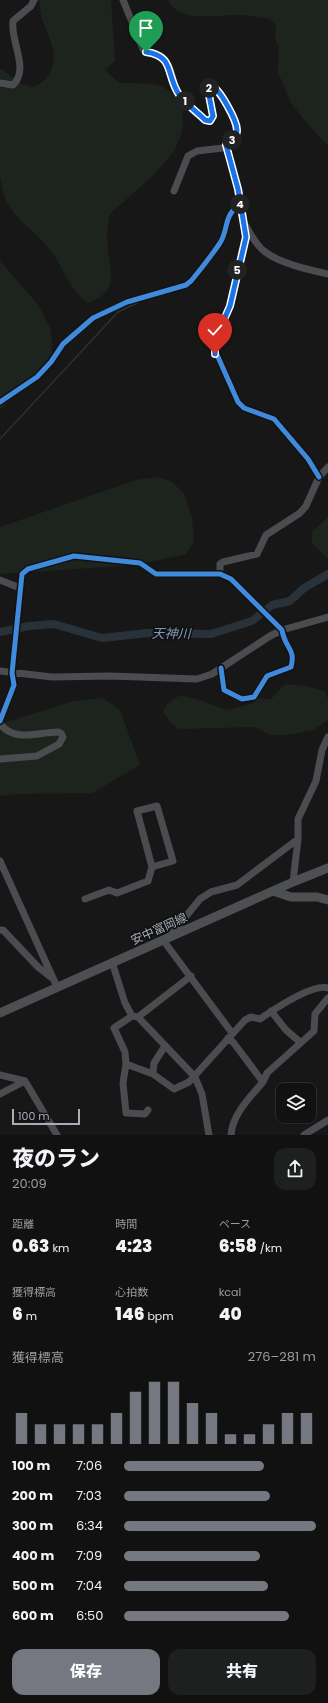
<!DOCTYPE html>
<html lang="ja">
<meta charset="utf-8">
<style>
:root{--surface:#111;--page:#1e1f1f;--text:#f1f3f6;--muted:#9c9d9f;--line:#303131;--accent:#757880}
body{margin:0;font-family:Poppins,"Noto Sans JP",sans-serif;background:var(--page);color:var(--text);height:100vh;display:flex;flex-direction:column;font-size:15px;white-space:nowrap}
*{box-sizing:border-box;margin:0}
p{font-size:13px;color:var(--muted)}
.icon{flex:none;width:22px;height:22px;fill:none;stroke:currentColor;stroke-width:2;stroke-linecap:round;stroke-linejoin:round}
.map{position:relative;height:1135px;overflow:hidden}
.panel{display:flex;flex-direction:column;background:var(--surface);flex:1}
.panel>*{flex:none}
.tools{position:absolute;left:276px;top:1083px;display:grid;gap:8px}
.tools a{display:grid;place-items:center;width:40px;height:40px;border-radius:8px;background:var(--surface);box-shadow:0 1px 3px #0004,0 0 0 1px var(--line);font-size:20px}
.scale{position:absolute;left:12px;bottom:10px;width:68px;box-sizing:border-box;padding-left:4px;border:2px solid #a8adb8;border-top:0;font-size:11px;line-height:14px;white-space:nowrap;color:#a8adb8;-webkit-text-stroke:3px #111113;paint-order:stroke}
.pin{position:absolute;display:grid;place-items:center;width:34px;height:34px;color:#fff;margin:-41px -17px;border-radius:50% 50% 50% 0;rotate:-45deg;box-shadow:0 0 4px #0007}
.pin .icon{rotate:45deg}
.km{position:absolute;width:20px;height:20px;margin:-10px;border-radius:50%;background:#222;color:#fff;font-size:11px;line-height:20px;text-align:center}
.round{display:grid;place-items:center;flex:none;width:42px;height:42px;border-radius:12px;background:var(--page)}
.overview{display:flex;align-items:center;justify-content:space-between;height:68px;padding:0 12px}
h1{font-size:22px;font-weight:800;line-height:30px}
.metrics{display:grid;grid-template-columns:repeat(3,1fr);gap:6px;height:68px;padding:4px 12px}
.metrics div{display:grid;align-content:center}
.metrics b{font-size:17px;font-weight:800}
.metrics small{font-size:11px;font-weight:400}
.metrics p{font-size:11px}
.chart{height:112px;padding:8px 12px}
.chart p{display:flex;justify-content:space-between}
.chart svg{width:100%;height:72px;margin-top:4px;stroke:var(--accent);stroke-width:6}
.cta{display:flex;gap:8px;margin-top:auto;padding:8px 12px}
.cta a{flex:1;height:46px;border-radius:12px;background:var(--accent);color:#fff;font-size:16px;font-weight:800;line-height:46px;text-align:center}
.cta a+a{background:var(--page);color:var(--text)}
ul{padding:0 12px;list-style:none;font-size:13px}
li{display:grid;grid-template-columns:64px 48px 1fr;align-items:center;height:30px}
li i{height:10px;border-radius:5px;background:var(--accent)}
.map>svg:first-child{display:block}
</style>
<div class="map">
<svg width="328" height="1135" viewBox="0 0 328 1135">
<rect width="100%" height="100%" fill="#171717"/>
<!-- green -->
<path fill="#1d241e" d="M39 0H111L115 61 105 70 119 83C131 83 155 82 165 88 192 103 185 140 167 160 150 180 128 197 109 215 108 223 107 232 107 240 108 269 123 290 88 303 69 289 64 269 51 251 39 235 22 224 11 209 4 200 2 187 0 177V68C10 74 17 84 29 86 35 88 41 84 45 79 64 58 47 36 41 15 40 11 40 5 39 0Z
M168 0H328V146L311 128 291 103 278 72 279 47 275 39 276 26 270 19C259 17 247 15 235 15 216 15 178 23 168 0Z
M0 261 39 306 51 330 52 353 40 370 0 410Z
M156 477 171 481 184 493 192 517 194 541 186 554 137 565 0 574V527L136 480Z
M328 517V559L312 543V532Z
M285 684 306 686 324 691 328 699V720L313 730 287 735H271L254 727 179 729 172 724 163 712 167 704 180 695 200 700 226 710 252 704 258 698 271 699Z
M103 698 120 710 140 765 92 793 16 794 0 796V724L74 701Z"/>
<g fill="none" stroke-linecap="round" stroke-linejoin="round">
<!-- stream -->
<path stroke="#2a3239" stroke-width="1.5" d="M0 439 118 312 139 302"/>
<!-- river -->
<path stroke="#2a3239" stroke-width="8" d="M0 632 29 626 54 624 102 638 148 633 211 634 252 621 272 605 290 601 304 588 328 574"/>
<!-- minor -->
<path stroke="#4b4c50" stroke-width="7" d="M123 0 143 49 146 52C153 53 160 54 165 60 171 66 172 79 175 86 180 99 197 117 210 121L213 116 208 90 209 87 213 86C222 93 239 123 236 135L223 148 197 151 188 156 174 191
M0 83 13 85C30 69 10 41 13 21L31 6 34 0
M227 145 238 189 246 237 230 307 215 339 214 348 238 402 244 408 274 419 308 459 319 477
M246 226C251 235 256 245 264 251 278 263 310 270 328 274
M0 402 37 377 51 362 63 344 93 318 127 302 186 285 191 281C201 269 211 256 220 243 229 229 223 215 240 205
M220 574V564L223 562 257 554 266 535 300 513 306 506 319 477 328 467
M0 580 20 588
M0 671 52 677 110 676 197 679 212 674 270 636 282 630 328 617
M0 721 14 685 12 673 22 574 28 569 74 556 140 563 156 574H220L231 579 282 630C285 649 296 648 291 667L267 676 254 697 242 699 224 690 221 668
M0 724C16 743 38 732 58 732L61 733 63 737 59 744 37 756 0 759
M0 861 57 987
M293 882 298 839V819L316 781 322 750 328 737
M85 899 109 890 117 893 148 881 152 867 137 811 157 806 173 861 152 867
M0 930H3L38 967 52 978
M170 936 200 899 211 892 237 885 298 839
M163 940 232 1033
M112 962 125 1003 132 1016 138 1017 195 1077 202 1094 209 1135
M271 1011 286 1030 300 1042
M132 1016 114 1028 125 1052 126 1064 123 1083 126 1113 145 1114 148 1110
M138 1017 191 976
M228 1038 233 1042 263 1082C250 1097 232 1115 231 1135
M126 1064 153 1074 174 1089 189 1082 245 1020 251 1017 260 1019C273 1010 313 983 328 988
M153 1074 154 1063 165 1046
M0 1075 25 1081 57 1135
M263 1082 267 1073 314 1031 315 1014 328 998
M0 1094 25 1081
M304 1135 328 1120"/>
<!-- major -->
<path stroke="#4d4f52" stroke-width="9" d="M273 891 291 897H317L328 900
M0 1013 293 882 328 868"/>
<defs>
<path id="cycleway" d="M227 145 238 189 246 237 230 307 215 339 214 348 238 402 244 408 274 419 308 459 319 477
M0 402 37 377 51 362 63 344 93 318 127 302 186 285 191 281C201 269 211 256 220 243 229 229 223 215 240 205
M0 721 14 685 12 673 22 574 28 569 74 556 140 563 156 574H220L231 579 282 630C285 649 296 648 291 667L267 676 254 697 242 699 224 690 221 668"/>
</defs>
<!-- cycleway casing -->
<use href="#cycleway" stroke="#111113" stroke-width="8"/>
<!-- cycleway -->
<use href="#cycleway" stroke="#408adc" stroke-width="5"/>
</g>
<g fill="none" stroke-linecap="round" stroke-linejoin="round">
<defs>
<path id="route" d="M146 52C174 56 166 73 178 93 184 103 196 111 205 120L210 121 213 116 208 90 211 86C219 87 237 121 237 130 237 136 231 142 226 145L238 189 246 237 230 306 215 340V354"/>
</defs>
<!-- route casing -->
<use href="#route" stroke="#fff" stroke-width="8"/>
<!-- route -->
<use href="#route" stroke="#1a73e8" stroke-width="5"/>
</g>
<g text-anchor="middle" stroke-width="3.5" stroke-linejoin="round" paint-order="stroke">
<!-- street labels -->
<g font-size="12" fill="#a8adb8" stroke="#111113">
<text transform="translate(159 929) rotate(-24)" y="4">安中富岡線</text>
</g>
<!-- water labels -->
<g font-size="13" font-style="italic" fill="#7f9bb3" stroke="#111113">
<text transform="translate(171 633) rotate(1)" y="5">天神川</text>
</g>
</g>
</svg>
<div class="tools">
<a><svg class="icon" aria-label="layers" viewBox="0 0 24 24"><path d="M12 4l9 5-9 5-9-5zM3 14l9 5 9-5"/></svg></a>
</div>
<div class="scale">100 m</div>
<div class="pin" style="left:146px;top:52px;background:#1e9e55"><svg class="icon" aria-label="arrive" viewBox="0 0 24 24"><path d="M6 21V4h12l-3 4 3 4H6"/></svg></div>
<div class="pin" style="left:215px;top:354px;background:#d93025"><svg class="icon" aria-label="check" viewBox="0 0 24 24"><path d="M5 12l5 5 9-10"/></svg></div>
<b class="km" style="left:185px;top:101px">1</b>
<b class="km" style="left:209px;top:88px">2</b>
<b class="km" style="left:232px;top:140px">3</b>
<b class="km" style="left:240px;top:204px">4</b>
<b class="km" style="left:237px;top:270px">5</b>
</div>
<section class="panel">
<div class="overview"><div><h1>夜のラン</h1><p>20:09</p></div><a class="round"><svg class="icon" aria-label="share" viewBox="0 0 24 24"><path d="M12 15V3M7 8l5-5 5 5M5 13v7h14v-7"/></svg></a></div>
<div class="metrics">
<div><p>距離</p><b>0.63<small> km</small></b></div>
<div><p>時間</p><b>4:23</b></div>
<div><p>ペース</p><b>6:58<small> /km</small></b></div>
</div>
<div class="metrics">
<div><p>獲得標高</p><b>6<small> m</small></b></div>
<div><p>心拍数</p><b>146<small> bpm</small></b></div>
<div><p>kcal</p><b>40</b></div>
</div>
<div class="chart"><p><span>獲得標高</span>276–281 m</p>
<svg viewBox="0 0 160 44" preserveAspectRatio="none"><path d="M5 44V25M15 44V32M25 44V32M35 44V32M45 44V32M55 44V25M65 44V12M75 44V6M85 44V6M95 44V19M105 44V25M115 44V38M125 44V38M135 44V32M145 44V25M155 44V25"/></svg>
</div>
<ul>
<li><b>100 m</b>7:06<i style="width:73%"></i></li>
<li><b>200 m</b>7:03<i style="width:76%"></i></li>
<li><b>300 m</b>6:34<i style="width:100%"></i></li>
<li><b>400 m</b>7:09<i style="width:71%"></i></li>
<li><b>500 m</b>7:04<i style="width:75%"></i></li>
<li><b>600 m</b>6:50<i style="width:86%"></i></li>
</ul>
<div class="cta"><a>保存</a><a>共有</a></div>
</section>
